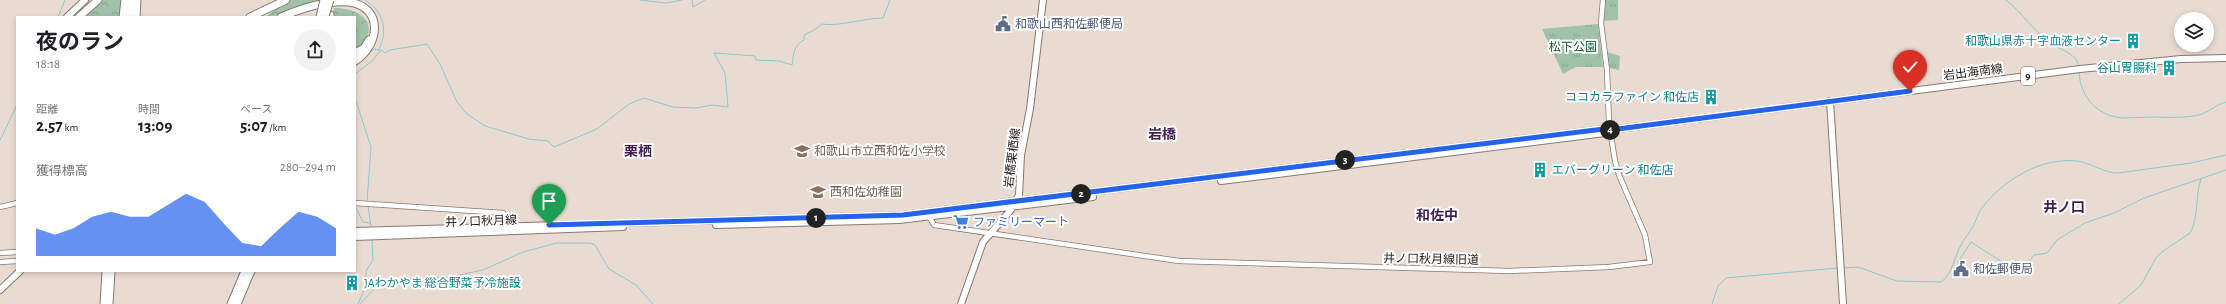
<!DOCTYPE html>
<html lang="ja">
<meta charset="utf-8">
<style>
:root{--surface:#fff;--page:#f2f2f2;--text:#202124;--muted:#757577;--accent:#2563eb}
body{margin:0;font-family:"Alegreya Sans","Noto Sans JP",sans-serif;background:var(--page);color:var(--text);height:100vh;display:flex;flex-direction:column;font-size:15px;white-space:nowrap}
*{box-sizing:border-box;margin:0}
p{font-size:13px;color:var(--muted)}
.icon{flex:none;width:22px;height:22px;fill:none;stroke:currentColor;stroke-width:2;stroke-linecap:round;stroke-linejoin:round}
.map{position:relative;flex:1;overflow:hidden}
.sheet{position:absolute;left:16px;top:16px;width:340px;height:256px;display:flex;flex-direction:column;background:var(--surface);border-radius:0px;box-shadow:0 2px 6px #0003}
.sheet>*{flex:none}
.controls{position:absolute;left:2174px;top:12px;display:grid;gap:8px}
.controls a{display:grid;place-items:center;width:40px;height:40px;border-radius:50%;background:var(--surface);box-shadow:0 2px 6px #0003;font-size:20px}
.pin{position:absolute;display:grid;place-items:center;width:34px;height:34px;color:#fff;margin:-41px -17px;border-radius:50% 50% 50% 0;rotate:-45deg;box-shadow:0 0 4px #0007}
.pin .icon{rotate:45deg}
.km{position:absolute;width:20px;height:20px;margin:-10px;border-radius:50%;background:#222;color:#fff;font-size:11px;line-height:20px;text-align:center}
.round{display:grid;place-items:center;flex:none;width:42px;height:42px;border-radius:21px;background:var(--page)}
.overview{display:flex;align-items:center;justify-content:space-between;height:68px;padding:0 20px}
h1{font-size:22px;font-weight:700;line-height:30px}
.metrics{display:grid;grid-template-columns:repeat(3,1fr);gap:6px;height:68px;padding:4px 20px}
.metrics div{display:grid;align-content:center}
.metrics b{font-size:17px;font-weight:700}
.metrics small{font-size:11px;font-weight:400}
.metrics p{font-size:11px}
.chart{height:112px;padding:8px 20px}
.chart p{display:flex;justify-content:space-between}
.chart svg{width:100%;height:72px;margin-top:4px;fill:var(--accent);opacity:.7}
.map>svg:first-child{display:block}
</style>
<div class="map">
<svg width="2226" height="304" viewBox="0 0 2226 304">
<defs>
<pattern id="forest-crowns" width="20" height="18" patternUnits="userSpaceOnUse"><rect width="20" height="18" fill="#9fc2a9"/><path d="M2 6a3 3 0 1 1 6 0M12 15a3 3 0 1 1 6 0" fill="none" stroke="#89a691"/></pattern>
<pattern id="park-tufts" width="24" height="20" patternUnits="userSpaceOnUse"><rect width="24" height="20" fill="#9fc2a9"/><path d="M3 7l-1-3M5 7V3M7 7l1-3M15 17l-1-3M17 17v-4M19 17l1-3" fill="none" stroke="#89a691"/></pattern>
</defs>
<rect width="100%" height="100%" fill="#eadbd2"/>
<!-- forest -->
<path fill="url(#forest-crowns)" d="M102 0H122L120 17H83Z
M289 0H321L278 15 265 17Z
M334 8C363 7 384 29 355 50V17H332Z"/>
<!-- park -->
<path fill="url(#park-tufts)" d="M1605 0H1618V20L1604 21Z
M1598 24 1603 67H1576L1563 74 1542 29Z
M1607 52 1620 56 1619 70 1609 68Z"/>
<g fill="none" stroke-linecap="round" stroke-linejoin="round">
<!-- stream -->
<path stroke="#8ac9ce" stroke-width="1" d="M365 0C384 12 388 29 379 50
M640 0 666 3 682 0
M692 0 693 7 705 0
M2006 0C2023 13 2034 32 2052 44 2061 50 2078 54 2079 67
M58 17 65 0
M355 67 374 49 380 50
M2079 72C2080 98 2099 118 2126 118 2134 118 2142 117 2150 117 2166 117 2186 119 2202 114 2210 111 2217 104 2226 102
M355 74 372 61 381 50 385 53 390 50 427 44 440 64 457 102 467 114 485 126 529 139 548 141 554 147 597 129 629 104 644 98 673 107 696 108 712 105 728 107 725 73 714 53 755 56 756 60 779 61 792 65C794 53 793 46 804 40V35L814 30 822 24C839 27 864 18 883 18L890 0
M355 98 371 147 367 202
M0 140 17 105
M355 206 363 222 370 223
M368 206 371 226
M1958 262 1971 242 2013 269 2023 270 2034 255 2047 253 2057 240 2085 223 2114 213 2144 198 2226 170
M1843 268 1858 267 1897 281 1941 282C1953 274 1954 257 1961 245 1964 239 1969 233 1973 227 1976 221 1978 213 1982 208 2003 180 2041 157 2077 161 2092 163 2103 173 2118 173L2191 163 2226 155
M358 304 366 286V271L373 260 372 240
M360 304 378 285 450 277 483 270 523 252 557 243H590L595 245 609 269 636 285 653 304
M1712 304 1718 286 1726 278 1838 268
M2119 304 2141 285 2156 258 2163 251 2190 233C2199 218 2195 195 2201 179"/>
<defs>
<path id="minor" d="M355 203 503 213 507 217 508 229
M0 207 17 203
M930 218 934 225 1179 261 1509 271 1609 267 1650 262 1645 235 1619 175 1615 161 1609 123 1607 70 1601 23 1603 0
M0 253 17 252
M0 262 17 261"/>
<path id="major" d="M67 17 85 0
M1830 101 1843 304
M1221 181 1605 133 1610 130
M716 225 899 220 1093 197
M355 231 903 215 1604 129 1610 130 2080 69 2181 59 2226 58
M355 237 623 227
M0 290 20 271
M961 304 983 242 1010 211 1019 195 1021 155 1030 109 1043 0"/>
<path id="highway" d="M79 17 98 0
M123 17 125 0
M129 17 131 0
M136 17 137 0
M250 17 286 0
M281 17C302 8 326 0 349 2 384 7 380 45 355 61
M330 17V15
M355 53 364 48 369 40
M104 304 106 271
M109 304 111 271
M231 304 245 271
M237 304 251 271"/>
</defs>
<!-- minor casing -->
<use href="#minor" stroke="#877971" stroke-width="6"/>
<!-- major casing -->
<use href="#major" stroke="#877971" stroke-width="8"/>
<!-- highway casing -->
<use href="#highway" stroke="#877971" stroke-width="9"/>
<!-- minor -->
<use href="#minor" stroke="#fff" stroke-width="4.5"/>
<!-- major -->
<use href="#major" stroke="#fff" stroke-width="6"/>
<!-- highway -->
<use href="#highway" stroke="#fff" stroke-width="7"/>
<defs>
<path id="highway-bridge" d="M325 16 330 0
M320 17 324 0"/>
</defs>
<!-- highway-bridge casing -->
<use href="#highway-bridge" stroke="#877971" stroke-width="9" stroke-linecap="butt"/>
<!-- highway-bridge -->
<use href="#highway-bridge" stroke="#fff" stroke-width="7"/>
</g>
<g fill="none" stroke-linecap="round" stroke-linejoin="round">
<defs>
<path id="route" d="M549 225 903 215 1604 129 1610 130 1910 91"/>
</defs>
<!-- route casing -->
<use href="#route" stroke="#fff" stroke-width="8"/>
<!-- route -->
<use href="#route" stroke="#2563eb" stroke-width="5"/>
</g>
<!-- icons -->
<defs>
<symbol id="civic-bare" viewBox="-9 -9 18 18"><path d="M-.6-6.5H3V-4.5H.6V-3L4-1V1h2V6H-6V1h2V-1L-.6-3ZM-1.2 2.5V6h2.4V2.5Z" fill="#5c6f8a" stroke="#fff" stroke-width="2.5" paint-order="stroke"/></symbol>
<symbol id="building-bare" viewBox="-9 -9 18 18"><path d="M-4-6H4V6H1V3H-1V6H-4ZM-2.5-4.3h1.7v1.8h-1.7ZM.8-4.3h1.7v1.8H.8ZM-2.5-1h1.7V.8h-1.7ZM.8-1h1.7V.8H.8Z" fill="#0f9aa8" stroke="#fff" stroke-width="2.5" paint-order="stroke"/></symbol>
<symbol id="school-bare" viewBox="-9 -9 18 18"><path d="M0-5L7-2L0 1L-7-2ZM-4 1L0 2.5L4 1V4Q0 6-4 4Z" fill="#8d6e63" stroke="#fff" stroke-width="2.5" paint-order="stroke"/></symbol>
<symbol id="supermarket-bare" viewBox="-9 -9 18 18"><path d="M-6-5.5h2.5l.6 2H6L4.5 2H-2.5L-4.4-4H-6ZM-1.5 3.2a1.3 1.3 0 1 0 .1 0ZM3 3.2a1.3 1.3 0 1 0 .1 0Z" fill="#3f7fe0" stroke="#fff" stroke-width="2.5" paint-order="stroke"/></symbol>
</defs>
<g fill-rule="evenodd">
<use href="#civic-bare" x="992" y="13" width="22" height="22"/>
<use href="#building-bare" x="2122" y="30" width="22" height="22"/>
<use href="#building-bare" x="2158" y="57" width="22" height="22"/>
<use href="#building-bare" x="1700" y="86" width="22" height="22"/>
<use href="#school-bare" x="791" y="140" width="22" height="22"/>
<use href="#building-bare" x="1529" y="159" width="22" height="22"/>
<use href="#school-bare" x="807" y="181" width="22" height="22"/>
<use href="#supermarket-bare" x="950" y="211" width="22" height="22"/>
<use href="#civic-bare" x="1950" y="258" width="22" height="22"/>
<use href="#building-bare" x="341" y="272" width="22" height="22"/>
</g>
<g text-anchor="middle" stroke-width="4" stroke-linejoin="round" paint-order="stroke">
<!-- shield labels -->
<rect fill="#fff" stroke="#64605e" stroke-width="1" x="2021" y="67" width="14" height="18" rx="3"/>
<g font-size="11" font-weight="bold" fill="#211c19">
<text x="2028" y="80">9</text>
</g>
<!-- service labels -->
<g font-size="12" fill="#4e5e75" stroke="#fff" text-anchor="start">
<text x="1015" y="28">和歌山西和佐郵便局</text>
<text x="1973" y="273">和佐郵便局</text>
</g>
<!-- culture labels -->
<g font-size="12" fill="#0d838f" stroke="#fff" text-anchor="end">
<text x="2121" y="45">和歌山県赤十字血液センター</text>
<text x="2157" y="72">谷山胃腸科</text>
<text x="1699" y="101">ココカラファイン 和佐店</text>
<text x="1552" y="174" text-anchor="start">エバーグリーン 和佐店</text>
<text x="364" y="287" text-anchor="start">JAわかやま 総合野菜予冷施設</text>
</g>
<!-- park labels -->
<g font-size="12" fill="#115830" stroke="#fff">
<text x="1573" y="51">松下公園</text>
</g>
<!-- street labels -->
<g font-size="12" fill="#211c19" stroke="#fff">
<text transform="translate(1973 72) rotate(-7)" y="4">岩出海南線</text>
<text transform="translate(1012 158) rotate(-83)" y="4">岩橋栗栖線</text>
<text transform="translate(481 221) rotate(-2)" y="4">井ノ口秋月線</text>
<text transform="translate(1431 259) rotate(1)" y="4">井ノ口秋月線旧道</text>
</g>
<!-- education labels -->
<g font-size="12" fill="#785e54" stroke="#fff" text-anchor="start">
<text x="814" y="155">和歌山市立西和佐小学校</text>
<text x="830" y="196">西和佐幼稚園</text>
</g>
<!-- shop labels -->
<g font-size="12" fill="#366cbe" stroke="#fff" text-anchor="start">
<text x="973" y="226">ファミリーマート</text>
</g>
<!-- quarter labels -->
<g font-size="14" font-weight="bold" fill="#421e54" stroke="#fff">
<text x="1162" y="139">岩橋</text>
<text x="638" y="156">栗栖</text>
<text x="2064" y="212">井ノ口</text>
<text x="1437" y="220">和佐中</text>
</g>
</g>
</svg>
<div class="controls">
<a><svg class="icon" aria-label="layers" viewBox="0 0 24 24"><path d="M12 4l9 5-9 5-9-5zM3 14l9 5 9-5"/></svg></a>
</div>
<div class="pin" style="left:549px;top:225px;background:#1e9e55"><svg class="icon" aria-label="arrive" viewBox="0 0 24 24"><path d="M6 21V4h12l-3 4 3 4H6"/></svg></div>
<div class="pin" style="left:1910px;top:91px;background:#d93025"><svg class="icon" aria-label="check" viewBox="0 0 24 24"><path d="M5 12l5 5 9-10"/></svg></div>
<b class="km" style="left:816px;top:218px">1</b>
<b class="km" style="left:1081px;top:194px">2</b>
<b class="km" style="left:1345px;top:160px">3</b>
<b class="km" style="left:1610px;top:130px">4</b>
<section class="sheet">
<div class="overview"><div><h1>夜のラン</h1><p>18:18</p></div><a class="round"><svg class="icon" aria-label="share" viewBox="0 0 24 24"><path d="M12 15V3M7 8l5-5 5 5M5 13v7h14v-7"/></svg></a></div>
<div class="metrics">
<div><p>距離</p><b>2.57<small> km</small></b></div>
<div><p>時間</p><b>13:09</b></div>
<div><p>ペース</p><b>5:07<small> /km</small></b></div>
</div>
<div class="chart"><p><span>獲得標高</span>280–294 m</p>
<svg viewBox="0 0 160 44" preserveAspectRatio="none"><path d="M0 44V27L10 31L20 27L30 20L40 17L50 20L60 20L70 13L80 6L90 11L100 24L110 36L120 38L130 27L140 17L150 20L160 27V44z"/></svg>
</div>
</section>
</div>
